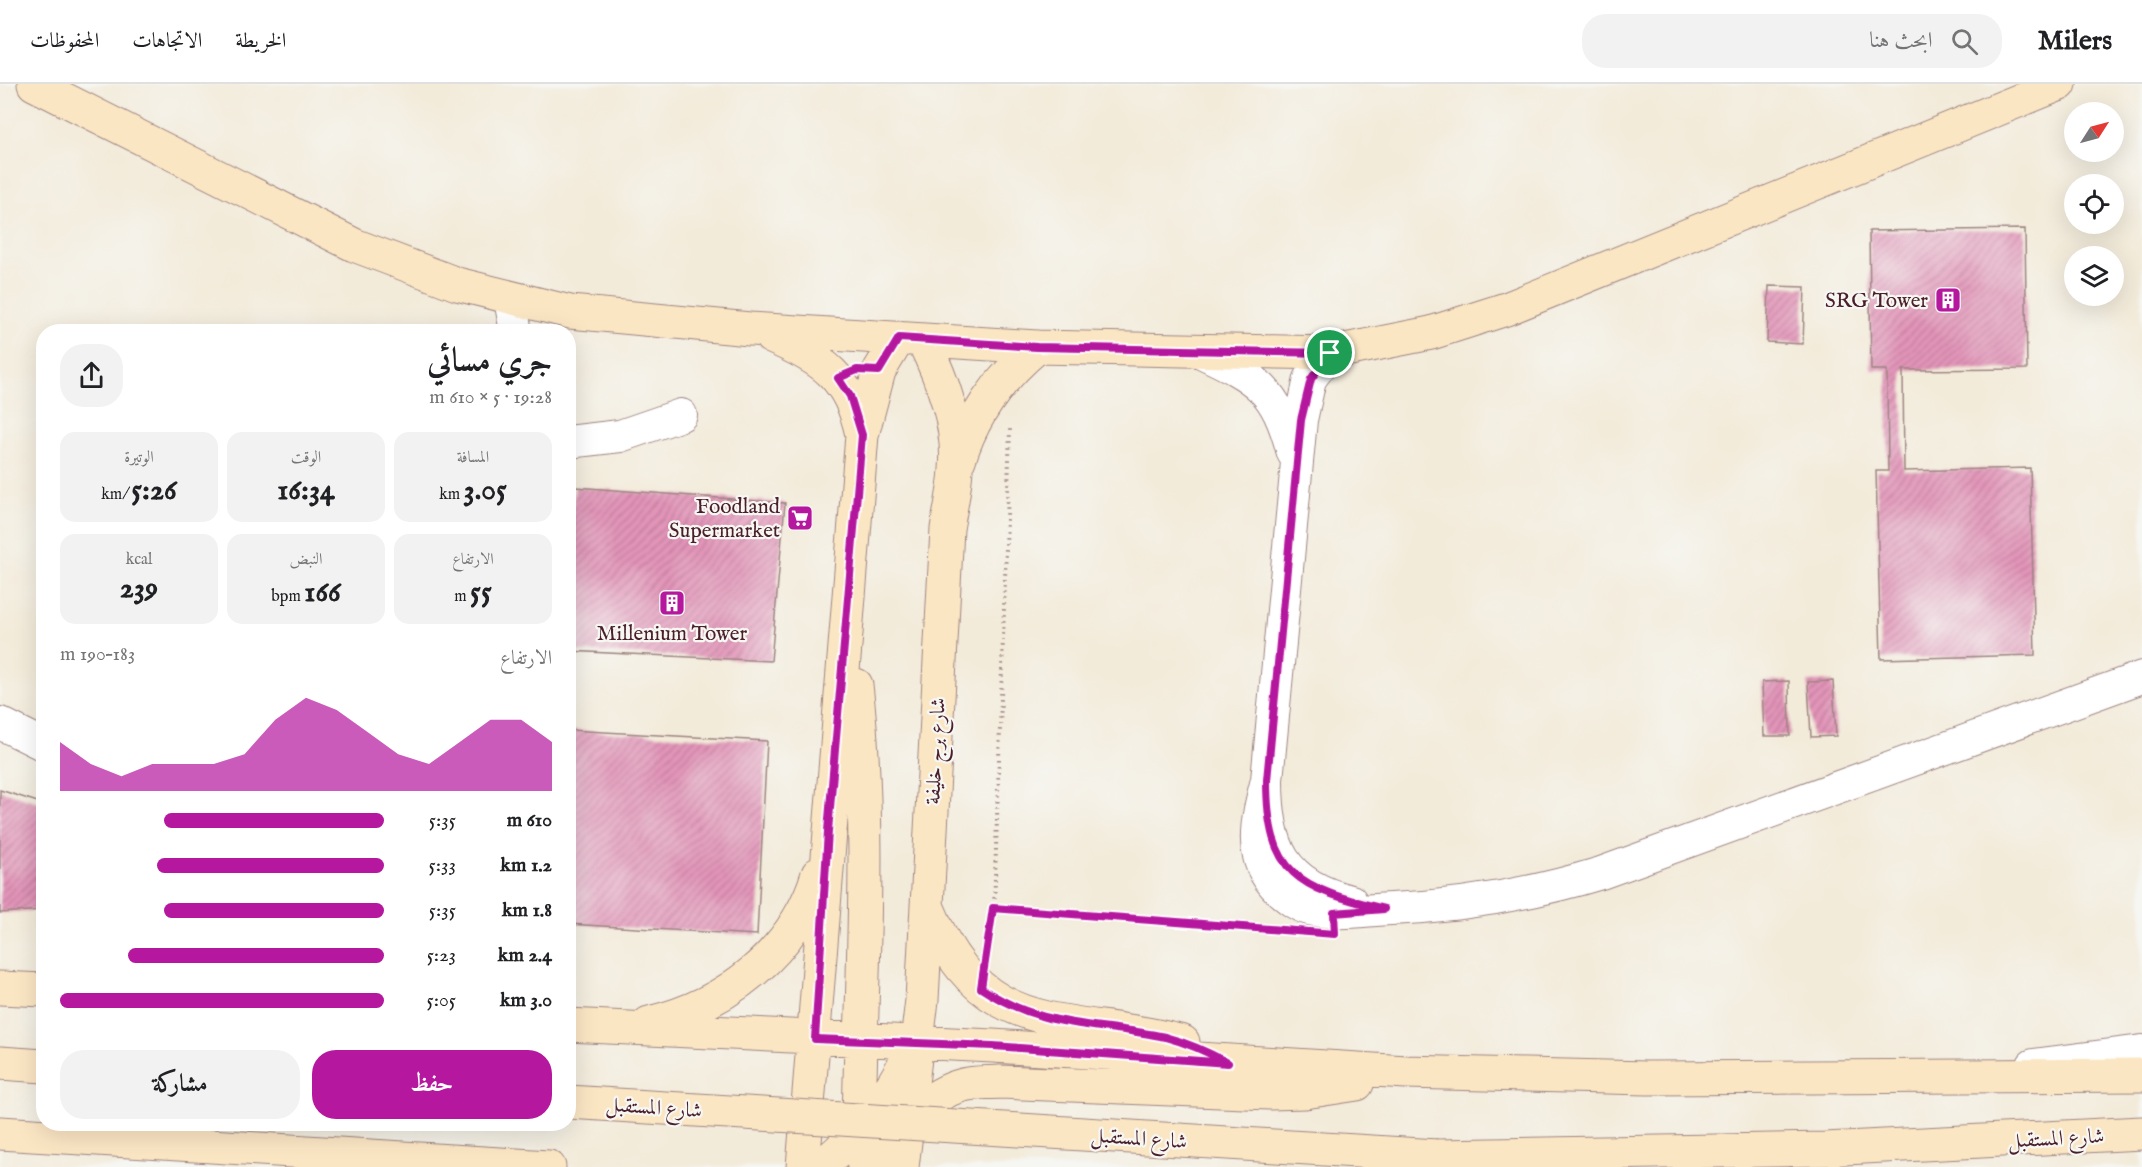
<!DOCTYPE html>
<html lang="ar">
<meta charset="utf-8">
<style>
:root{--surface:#fff;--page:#f2f2f2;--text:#202124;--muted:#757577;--line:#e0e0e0;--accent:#b5179e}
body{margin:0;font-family:"IM FELL English",Amiri,serif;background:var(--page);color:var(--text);direction:rtl;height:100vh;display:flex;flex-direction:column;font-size:22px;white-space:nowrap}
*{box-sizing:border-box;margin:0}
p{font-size:20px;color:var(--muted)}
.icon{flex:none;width:33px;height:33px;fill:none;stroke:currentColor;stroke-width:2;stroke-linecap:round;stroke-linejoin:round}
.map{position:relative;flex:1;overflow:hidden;direction:ltr}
.sheet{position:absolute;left:36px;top:240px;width:540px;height:807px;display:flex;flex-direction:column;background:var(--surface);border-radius:24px;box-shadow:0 6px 24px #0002;direction:rtl}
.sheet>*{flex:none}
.needle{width:39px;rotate:54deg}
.fabs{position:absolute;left:2064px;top:18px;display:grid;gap:12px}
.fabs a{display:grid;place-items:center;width:60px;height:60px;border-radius:50%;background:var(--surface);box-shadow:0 6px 24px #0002;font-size:30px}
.pin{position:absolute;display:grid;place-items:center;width:51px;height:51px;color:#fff;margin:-26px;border:3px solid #fff;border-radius:50%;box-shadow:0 2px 6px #0007}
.round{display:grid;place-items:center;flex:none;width:63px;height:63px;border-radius:24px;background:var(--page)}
.headline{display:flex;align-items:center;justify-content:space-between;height:102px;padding:0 24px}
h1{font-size:33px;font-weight:700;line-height:45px}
.metrics{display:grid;grid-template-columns:repeat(3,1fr);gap:9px;height:102px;padding:6px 24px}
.metrics div{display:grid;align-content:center;border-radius:15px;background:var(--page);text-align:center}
.metrics b{font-size:30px;font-weight:700}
.metrics small{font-size:16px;font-weight:400}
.metrics p{font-size:16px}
.chart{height:168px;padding:12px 24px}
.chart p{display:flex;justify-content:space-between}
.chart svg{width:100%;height:108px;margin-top:6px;fill:var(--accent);opacity:.7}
.button{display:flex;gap:12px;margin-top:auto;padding:12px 24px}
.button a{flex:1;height:69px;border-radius:24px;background:var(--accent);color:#fff;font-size:24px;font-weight:700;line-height:69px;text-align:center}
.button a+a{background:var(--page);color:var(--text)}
ul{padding:0 24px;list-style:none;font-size:20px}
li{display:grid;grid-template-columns:96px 72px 1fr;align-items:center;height:45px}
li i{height:15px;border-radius:8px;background:var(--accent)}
header{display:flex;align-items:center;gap:36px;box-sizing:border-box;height:84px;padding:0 30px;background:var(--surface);border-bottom:2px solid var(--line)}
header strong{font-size:28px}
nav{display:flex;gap:33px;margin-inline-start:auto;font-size:21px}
.search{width:420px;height:54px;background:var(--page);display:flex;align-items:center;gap:15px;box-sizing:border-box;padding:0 21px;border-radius:24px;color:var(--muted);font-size:22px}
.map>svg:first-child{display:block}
</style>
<header>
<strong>Milers</strong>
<div class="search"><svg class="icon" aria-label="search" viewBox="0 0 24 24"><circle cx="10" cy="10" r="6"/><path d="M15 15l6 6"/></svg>ابحث هنا</div>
<nav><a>الخريطة</a><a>الاتجاهات</a><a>المحفوظات</a></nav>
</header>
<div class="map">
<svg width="2142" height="1083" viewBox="0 0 2142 1083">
<defs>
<pattern id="building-hatch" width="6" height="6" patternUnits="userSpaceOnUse" patternTransform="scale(1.5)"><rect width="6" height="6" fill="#e395b9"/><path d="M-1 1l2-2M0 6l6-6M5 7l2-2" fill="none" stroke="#ba7997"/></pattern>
</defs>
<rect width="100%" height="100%" fill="#f6f6f2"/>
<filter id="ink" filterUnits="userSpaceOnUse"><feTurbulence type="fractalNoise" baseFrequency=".0167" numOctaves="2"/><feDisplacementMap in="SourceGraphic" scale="12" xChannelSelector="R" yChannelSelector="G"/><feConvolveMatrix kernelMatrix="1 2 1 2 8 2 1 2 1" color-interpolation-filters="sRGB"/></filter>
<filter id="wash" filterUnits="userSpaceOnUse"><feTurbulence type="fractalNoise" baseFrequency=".008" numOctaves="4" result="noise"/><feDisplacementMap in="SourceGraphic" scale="24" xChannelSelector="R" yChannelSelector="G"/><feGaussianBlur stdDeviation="1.35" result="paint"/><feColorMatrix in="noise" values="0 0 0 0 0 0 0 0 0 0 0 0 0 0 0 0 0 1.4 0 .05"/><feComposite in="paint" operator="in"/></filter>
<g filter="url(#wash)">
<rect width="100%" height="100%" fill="#f3ebda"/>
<g id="blocks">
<!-- building -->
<path fill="url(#building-hatch)" d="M2025 145 2027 285 1903 286 1904 387 2030 384 2035 571 1881 575 1876 387H1888L1887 286H1871L1869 147Z
M1769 202 1805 203 1803 260 1767 258Z
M575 403 785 419 771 577 568 567V471Z
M1789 597 1790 652H1764L1762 598Z
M1833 597 1836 652 1811 653 1808 598Z
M568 646 767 657 757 851 568 840Z
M0 706 44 720 43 826 0 829Z"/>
</g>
</g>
<g filter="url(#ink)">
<use href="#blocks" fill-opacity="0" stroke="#9e8582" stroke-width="1.5"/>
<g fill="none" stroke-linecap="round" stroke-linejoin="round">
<defs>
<path id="street" d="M510 215 516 248
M1199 267C1258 295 1276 304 1293 369
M1330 269 1310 295 1301 336 1267 696C1267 762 1282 800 1351 817
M568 358 620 352 681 331
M0 639 44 661
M1267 696C1257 735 1246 775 1279 806 1289 815 1300 824 1314 826 1339 831 1365 826 1391 825 1463 822 1532 810 1601 789L2142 593
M2033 981 2142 967"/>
<path id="secondary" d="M34 0 354 161 457 200 570 228 750 245 1037 263 1330 269 1431 249 1506 225 2060 0
M771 253C823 275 850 293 862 351
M959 376C973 330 1000 294 1037 263
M856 601C873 749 861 897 859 1046L864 1083
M928 824C983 960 1069 927 1183 958
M0 904 44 906
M649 939C726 921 795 868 818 790
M568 941 993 962 1406 988 1647 994 2142 991
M0 979 44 982
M0 1049 549 1083
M1437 1072 1825 1065 2142 1049
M803 1083 862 351 879 287 899 254
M819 1083C857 1055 887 1015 908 973
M871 1083C896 1052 922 1011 963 1001 974 998 988 999 1000 998L1270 1009 1305 1008 1357 1000
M902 1083 922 916 947 445C950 426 955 405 956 385 960 341 942 295 923 256"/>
</defs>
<!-- street casing -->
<use href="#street" stroke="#9e8582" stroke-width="34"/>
<!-- secondary casing -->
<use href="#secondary" stroke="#9e8582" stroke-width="35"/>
<!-- path -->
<path stroke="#9e8582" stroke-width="4" stroke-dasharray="1.5 4.5" stroke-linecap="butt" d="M994 824 1274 845
M988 862 994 824 1010 345"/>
<!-- street -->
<use href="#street" stroke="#fff" stroke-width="32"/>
<!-- secondary -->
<use href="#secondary" stroke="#fbe6c4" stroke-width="33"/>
<defs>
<path id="secondary-bridge" d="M568 1018 1437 1072"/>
</defs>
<!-- secondary-bridge casing -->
<use href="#secondary-bridge" stroke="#9e8582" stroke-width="35" stroke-linecap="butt"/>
<!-- secondary-bridge -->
<use href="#secondary-bridge" stroke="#fbe6c4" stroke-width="33"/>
</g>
</g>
<g fill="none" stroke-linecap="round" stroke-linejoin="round" filter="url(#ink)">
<defs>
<path id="route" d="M899 254 1037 263 1330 269 1311 295 1301 336 1267 696C1267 791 1298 804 1384 825L1334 829 1335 850 993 824 981 904C1044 946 1096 938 1165 953 1188 959 1208 968 1228 979L993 962 815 955 828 747 862 351 850 312 838 294 857 286 879 287Z"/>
</defs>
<!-- route casing -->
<use href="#route" stroke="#fff" stroke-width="12"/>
<!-- route -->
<use href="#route" stroke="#b5179e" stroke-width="8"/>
</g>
<!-- icons -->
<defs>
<symbol id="building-square" viewBox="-11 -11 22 22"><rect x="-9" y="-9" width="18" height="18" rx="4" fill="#b5179e" stroke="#f6f6f2"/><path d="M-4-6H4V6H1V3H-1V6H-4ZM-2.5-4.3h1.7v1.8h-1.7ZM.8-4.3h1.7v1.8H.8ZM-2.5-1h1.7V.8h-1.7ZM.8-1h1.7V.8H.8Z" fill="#fff"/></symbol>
<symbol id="supermarket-square" viewBox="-11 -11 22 22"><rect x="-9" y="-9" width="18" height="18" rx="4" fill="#b5179e" stroke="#f6f6f2"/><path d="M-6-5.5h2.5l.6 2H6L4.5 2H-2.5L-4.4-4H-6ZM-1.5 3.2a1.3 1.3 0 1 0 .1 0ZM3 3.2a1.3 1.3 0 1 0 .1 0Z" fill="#fff"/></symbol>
</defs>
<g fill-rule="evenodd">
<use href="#building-square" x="1933" y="201" width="30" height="30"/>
<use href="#supermarket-square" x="785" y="419" width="30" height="30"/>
<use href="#building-square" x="657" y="504" width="30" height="30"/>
</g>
<g text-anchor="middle" stroke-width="4.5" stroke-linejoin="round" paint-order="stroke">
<!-- poi labels -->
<g font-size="21" fill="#4a1f2b" stroke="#f6f6f2" text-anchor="end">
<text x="1928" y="223">SRG Tower</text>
<text x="780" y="429">Foodland<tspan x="780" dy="24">Supermarket</tspan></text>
<text x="672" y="556" text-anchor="middle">Millenium Tower</text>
</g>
<!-- street labels -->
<g font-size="21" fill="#4a1f2b" stroke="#f6f6f2">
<text transform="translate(935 667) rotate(-87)" y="7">شارع برج خليفة</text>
<text transform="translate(654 1023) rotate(4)" y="7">شارع المستقبل</text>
<text transform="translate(1139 1054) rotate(4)" y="7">شارع المستقبل</text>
<text transform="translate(2056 1054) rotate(-3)" y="7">شارع المستقبل</text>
</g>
</g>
</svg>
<div class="fabs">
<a><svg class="needle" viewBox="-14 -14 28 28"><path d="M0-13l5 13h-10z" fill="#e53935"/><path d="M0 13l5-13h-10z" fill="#757577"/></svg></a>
<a><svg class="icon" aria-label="locate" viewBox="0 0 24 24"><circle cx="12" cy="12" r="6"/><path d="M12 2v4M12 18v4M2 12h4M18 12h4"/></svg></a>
<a><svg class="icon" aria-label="layers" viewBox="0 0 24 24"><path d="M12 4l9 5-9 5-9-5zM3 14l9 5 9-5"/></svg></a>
</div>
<div class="pin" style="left:1330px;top:269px;background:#1e9e55"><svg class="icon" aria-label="arrive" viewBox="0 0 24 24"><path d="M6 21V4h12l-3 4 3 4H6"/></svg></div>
<section class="sheet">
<div class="headline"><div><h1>جري مسائي</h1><p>19:28 · 5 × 610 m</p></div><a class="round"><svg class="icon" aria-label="share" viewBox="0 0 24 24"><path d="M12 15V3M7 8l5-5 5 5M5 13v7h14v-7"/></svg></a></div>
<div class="metrics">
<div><p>المسافة</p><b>3.05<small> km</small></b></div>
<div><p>الوقت</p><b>16:34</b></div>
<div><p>الوتيرة</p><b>5:26<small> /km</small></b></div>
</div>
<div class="metrics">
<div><p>الارتفاع</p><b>55<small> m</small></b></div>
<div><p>النبض</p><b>166<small> bpm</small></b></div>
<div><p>kcal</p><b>239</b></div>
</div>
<div class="chart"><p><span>الارتفاع</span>183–190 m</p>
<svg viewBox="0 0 160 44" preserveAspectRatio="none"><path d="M0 44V24L10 33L20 38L30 33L40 33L50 33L60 29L70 15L80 6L90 11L100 20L110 29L120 33L130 24L140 15L150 15L160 24V44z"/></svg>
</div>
<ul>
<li><b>610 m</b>5:35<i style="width:68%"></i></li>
<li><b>1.2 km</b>5:33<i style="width:70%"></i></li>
<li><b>1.8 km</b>5:35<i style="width:68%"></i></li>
<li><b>2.4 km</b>5:23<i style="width:79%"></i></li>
<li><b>3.0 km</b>5:05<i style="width:100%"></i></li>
</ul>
<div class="button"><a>حفظ</a><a>مشاركة</a></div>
</section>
</div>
